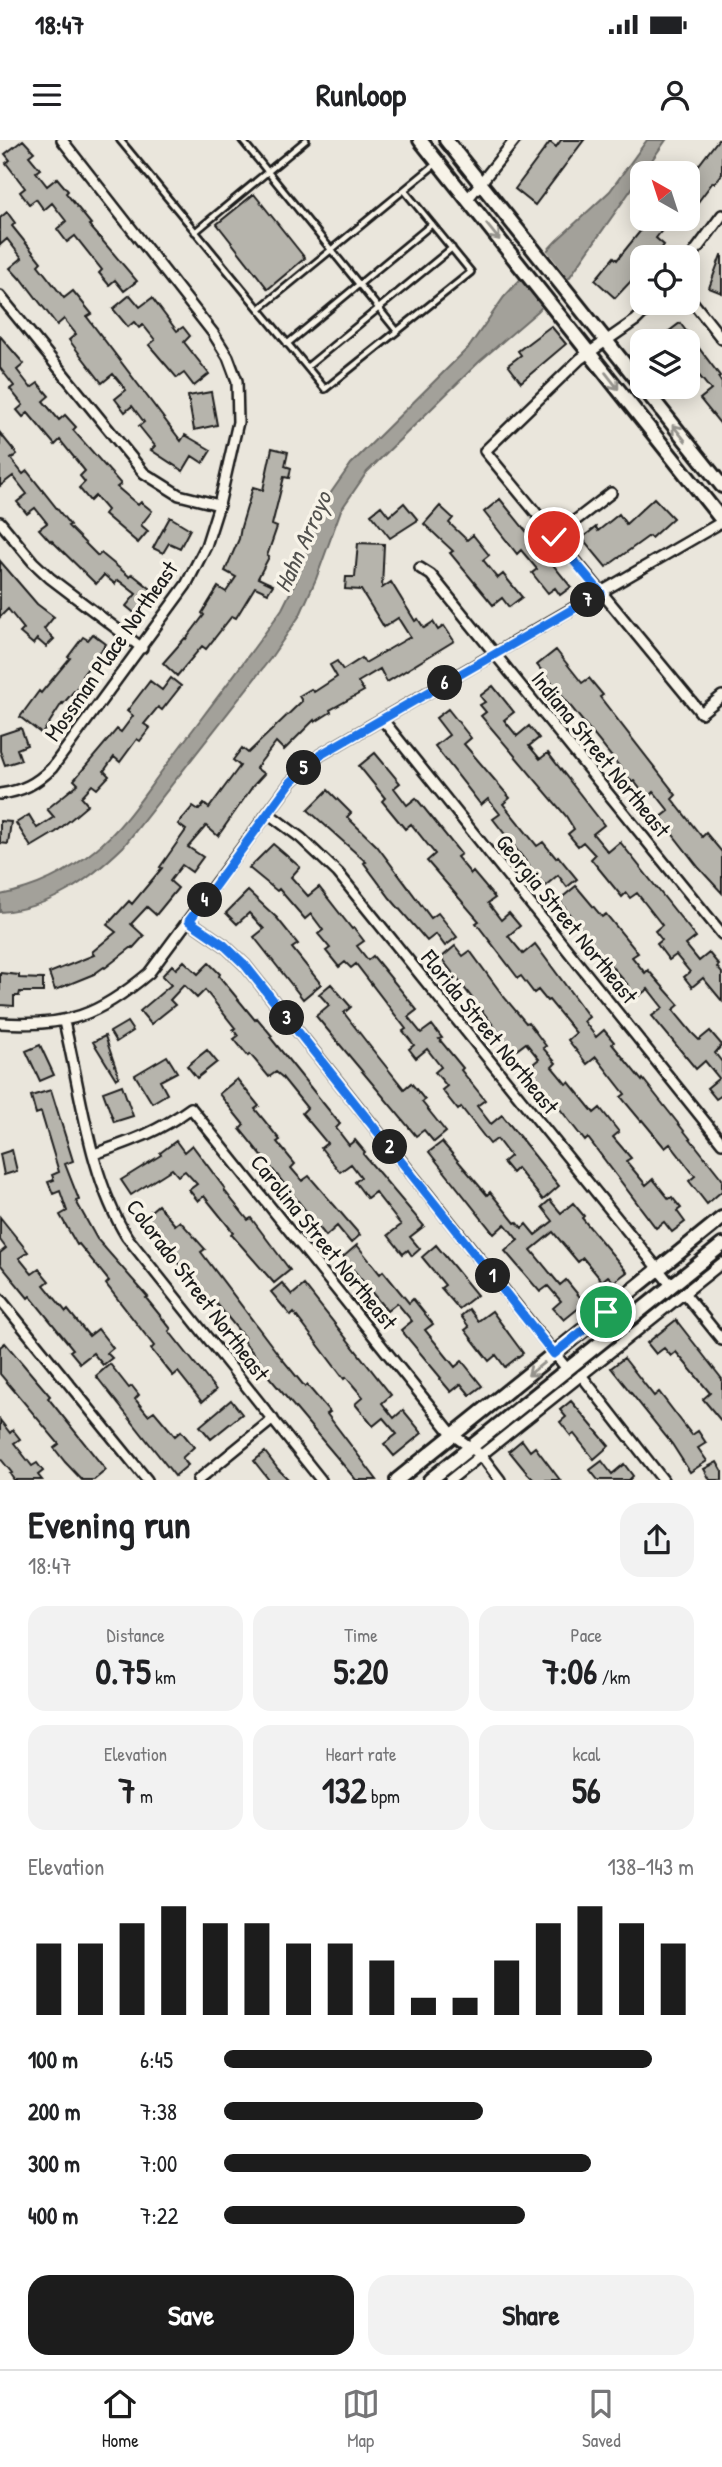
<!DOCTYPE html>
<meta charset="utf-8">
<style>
:root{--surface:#fff;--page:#f2f2f2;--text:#202124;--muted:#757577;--line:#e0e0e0;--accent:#1c1c1c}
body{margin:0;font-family:"Patrick Hand",sans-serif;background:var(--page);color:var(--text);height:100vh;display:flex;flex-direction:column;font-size:26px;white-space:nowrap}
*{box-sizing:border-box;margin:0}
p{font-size:23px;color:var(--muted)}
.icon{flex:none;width:38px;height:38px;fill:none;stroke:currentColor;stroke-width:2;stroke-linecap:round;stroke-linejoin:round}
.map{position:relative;height:1340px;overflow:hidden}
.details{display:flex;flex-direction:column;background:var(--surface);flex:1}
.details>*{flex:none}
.needle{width:46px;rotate:321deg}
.buttons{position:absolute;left:630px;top:21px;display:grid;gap:14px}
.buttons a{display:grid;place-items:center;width:70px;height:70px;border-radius:14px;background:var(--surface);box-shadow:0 4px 18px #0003;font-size:35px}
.pin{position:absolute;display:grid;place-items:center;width:60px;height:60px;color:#fff;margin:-30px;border:4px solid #fff;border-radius:50%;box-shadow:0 2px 7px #0007}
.km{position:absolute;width:35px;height:35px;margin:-18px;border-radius:50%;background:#222;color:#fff;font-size:19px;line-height:35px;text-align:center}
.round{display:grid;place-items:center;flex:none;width:74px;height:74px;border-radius:21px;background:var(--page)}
.summary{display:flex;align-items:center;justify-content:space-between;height:119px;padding:0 28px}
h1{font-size:38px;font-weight:700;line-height:52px}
.metrics{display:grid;grid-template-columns:repeat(3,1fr);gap:10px;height:119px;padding:7px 28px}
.metrics div{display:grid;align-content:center;border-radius:18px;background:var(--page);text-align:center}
.metrics b{font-size:35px;font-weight:700}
.metrics small{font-size:19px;font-weight:400}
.metrics p{font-size:19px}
.chart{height:196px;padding:14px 28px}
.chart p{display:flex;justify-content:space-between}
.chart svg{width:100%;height:126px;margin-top:7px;stroke:var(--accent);stroke-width:6}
.primary-button{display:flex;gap:14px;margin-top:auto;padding:14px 28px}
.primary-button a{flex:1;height:80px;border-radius:21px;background:var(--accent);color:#fff;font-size:28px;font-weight:700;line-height:80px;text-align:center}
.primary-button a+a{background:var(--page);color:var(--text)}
ul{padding:0 28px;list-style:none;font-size:23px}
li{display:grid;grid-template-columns:112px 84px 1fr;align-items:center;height:52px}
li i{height:18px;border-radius:9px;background:var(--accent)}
.status{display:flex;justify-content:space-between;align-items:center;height:49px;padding:0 35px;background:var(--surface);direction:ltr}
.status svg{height:19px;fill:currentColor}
header{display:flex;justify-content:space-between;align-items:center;height:91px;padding:0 28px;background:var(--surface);font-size:32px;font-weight:700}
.tabs{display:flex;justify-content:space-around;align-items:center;height:98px;border-top:2px solid var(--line);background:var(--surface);font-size:19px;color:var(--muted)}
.tabs a{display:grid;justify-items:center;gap:4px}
.tabs .current{color:var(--accent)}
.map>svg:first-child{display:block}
</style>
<div class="status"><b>18:47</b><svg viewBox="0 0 49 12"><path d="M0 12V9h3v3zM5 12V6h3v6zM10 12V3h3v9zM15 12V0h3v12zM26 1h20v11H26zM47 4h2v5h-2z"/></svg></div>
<header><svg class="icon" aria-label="menu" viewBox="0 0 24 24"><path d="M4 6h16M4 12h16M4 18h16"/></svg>Runloop<svg class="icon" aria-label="person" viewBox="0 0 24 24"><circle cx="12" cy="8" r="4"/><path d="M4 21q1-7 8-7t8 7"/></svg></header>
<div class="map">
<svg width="722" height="1340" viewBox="0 0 722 1340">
<rect width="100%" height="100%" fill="#eae6dc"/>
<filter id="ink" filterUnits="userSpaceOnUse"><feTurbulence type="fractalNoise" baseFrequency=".0143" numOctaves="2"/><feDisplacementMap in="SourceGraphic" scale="14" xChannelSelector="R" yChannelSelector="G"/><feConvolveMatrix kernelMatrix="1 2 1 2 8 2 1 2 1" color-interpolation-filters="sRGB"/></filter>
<g filter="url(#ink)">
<!-- water -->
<path fill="#a3a19a" stroke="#6d6c68" stroke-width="2" d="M647 0H666L569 138 538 171 480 221 367 332 341 370 316 439 300 475 270 519 123 707C88 741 51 768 0 772V755C36 748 66 734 95 710 124 687 145 653 167 624 206 572 245 522 282 469L298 437 314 385 330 354 351 324 469 207 504 157 556 101 610 51Z"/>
<!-- pier -->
<path fill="#eae6dc" d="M545 108 570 141 543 170 518 137Z"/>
<!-- building -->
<path fill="#b6b4ac" stroke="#1c1c1c" stroke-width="2" d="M23 0 34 12 29 16 40 29 36 32 47 46 57 38 68 51 66 53 91 84 89 85 137 141 124 151 115 140 109 145 99 133 102 130 75 96 67 102 57 89 66 81 52 63 44 70 36 59 29 64 20 52 25 48 6 23 10 20 5 14Z
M561 0H584L535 65 515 49 550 2 556 7Z
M718 0H722V34L715 43 713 42 698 62 688 55V39Z
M254 54 305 118 268 149 217 84Z
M7 72 15 83 12 86 41 122 38 125 64 158 73 151 92 174 87 177 181 301 185 295 211 310 203 323 192 316 183 331 151 310 155 306 139 286 144 282 132 266 125 272 115 259 126 250 113 234 102 243 69 200 76 194 64 179 57 185 21 138 20 139 10 128 22 118 7 99 0 105V78Z
M650 79H671L656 98 664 105 655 117H642V140L637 146 631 141 615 158 595 140 614 117 617 120Z
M721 115H722V153L709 148Z
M130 155 140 167 152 158 177 191 183 187 190 196 184 202 209 234 194 246 184 233 177 238 149 205 155 200 143 185 139 188 134 182 128 187 113 169Z
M680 183 720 236 718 237 722 243V286L700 259 711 250 688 222V201H656Z
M551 186 566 204 521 242 508 225 521 215 518 211Z
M0 196 24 224 17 230 31 248 38 243 49 256 43 261 59 280 65 275 76 287 73 290 121 344 117 347 138 365 141 362 152 371 141 385 148 391 138 403 104 374 107 370 95 356 90 361 79 348 85 342 80 336 85 331 60 300 55 305 28 273 23 277 17 270 23 265 10 249 14 246 0 228Z
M211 252 217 285 194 290 188 256Z
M0 293 17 314 11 319 23 334 27 331 70 385 68 386 98 416 101 413 130 437 132 434 156 453 138 476 126 466 136 454 118 440 115 444 104 435 96 444 51 400 50 401 39 389 47 383 35 368 27 374 17 362 27 354 13 336 0 346Z
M272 308 288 312 285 326 291 328 289 338 284 337 272 385 277 387 267 416 269 417 258 438 273 445 268 453 255 447 236 478 232 476 206 509 202 506 177 536 163 523 185 498 186 499 204 475 202 473 218 447 226 452 236 437 225 431 239 399 241 387 253 347 263 350Z
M654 358 673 378 651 398 649 396 606 427 582 398 596 387 598 391 619 374 626 384Z
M500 359 571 447 560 455 555 448 548 453 532 433 537 429 521 410 517 414 484 372Z
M404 363 418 380 390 398 371 374 381 366 389 376Z
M440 366 453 378 449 383 467 400 473 395 489 415 483 420 498 438 503 434 522 457 509 467 502 458 493 465 450 413 453 411 424 384Z
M170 377 190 389 180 408 169 403 163 413 153 408Z
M358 403 384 404 382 448 391 442 415 481 418 479 424 488 433 482 438 490 444 486 454 501 387 542 380 529 358 542 364 551 330 570 331 572 315 582 314 580 284 610 276 602 256 628 264 634 253 646 218 696 206 686 188 707 203 717 192 732 182 725 170 741 178 748 156 775 147 767 131 784 144 796 133 808 132 807 105 828 104 827 94 834 55 850 49 833 94 815 92 812 116 792 107 785 129 761 132 764 162 728 160 727 186 690 178 684 193 666 199 670 204 664 209 668 240 626 233 620 242 608 248 613 302 561 299 556 311 549 314 552 337 537 330 525 337 521 343 530 362 518 365 523 410 497 398 478 384 487 361 450 345 449 346 437H355Z
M0 421 37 464 54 477 44 489 54 499 46 507 37 499 33 504 20 493 24 489 8 469 0 477Z
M93 494 106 504 82 536 85 538 63 564 62 563 42 594 20 577 39 551 41 553 70 518 68 517 83 497 88 500Z
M556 510 582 543 589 538 603 555 600 557 676 655 672 659 702 697 706 693 722 712V753L699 728 660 678 669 671 654 652 647 658 634 641 632 642 537 525Z
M171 538 181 546 162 570 158 567 144 584 150 588 140 601 137 599 120 622 114 617 104 631 109 636 97 649 92 645 81 657 88 665 56 692 31 707 16 683 29 675 37 688 54 677 47 669 78 644 74 640 117 589 121 592 133 576 127 571 150 541 162 550Z
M493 546 514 572 504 580 517 596 529 586 539 598 529 606 540 619 548 613 604 685 593 694 608 712 620 702 696 797 686 805 699 821 709 813 719 825 717 827 722 833V861L703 838 692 847 684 837 690 832 676 815 669 820 657 804 662 800 655 791 662 785 637 753 630 758 626 753 622 757 591 719 595 715 583 702 578 706 568 694 574 689 566 676 481 576 486 572 480 565 485 562 480 556Z
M448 569 471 598 464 604 510 658 503 664 537 706 543 702 556 718 558 716 577 739 567 747 558 735 545 746 493 679 500 674 488 659 481 665 435 606 449 595 436 578Z
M21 588 27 605 17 609 21 620 5 625 0 611V595Z
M375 613 400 643 394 648 407 665 416 658 461 714 457 717 471 734 473 732 495 758 488 763 501 780 509 773 520 786 508 796 523 814 535 804 589 877 584 881 596 897 604 890 614 902 612 904 642 941 643 939 722 1039V1051L707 1064 689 1041 695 1036 670 1004 665 1008 642 980 641 981 621 957 625 954 596 917 587 924 568 900 576 893 549 860 547 861 538 850 534 853 521 836 518 838 476 783 479 781 427 721 435 714 411 684 405 689 382 661 385 658 359 626Z
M328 650 351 673 347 677 377 706 431 778 438 773 457 797 445 806 436 794 427 801 390 758 364 723 366 722 308 670Z
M0 681 11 682 8 704 0 703Z
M273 704 300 727 291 737 308 756 319 747 352 789 354 788 364 801 357 806 368 820 373 816 417 870 408 877 421 893 432 885 442 898 439 899 463 928 461 930 485 960 477 966 491 984 502 975 559 1046 543 1060 517 1028 512 1033 503 1022 510 1016 497 999 490 1004 461 967 458 970 442 950 447 946 435 932 441 927 427 909 416 918 409 909 414 905 403 891 406 889 356 824 351 828 345 822 339 827 326 811 330 808 318 794 323 790 311 774 305 779 279 749 277 751 249 728Z
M576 746 602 777 606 774 638 813 632 817 645 833 648 830 679 865 673 870 692 893 699 900 710 891 722 905 715 913 722 922V955L716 959 707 948 719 938 705 921 696 929 652 876 663 868 648 849 636 858 627 847 629 846 593 806 559 760Z
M248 751 277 778 298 804 292 808 321 844 303 859 254 797 264 789 249 773 237 784 226 773Z
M455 806 463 816 470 811 504 857 526 883 528 882 546 906 543 908 556 923 552 927 566 944 569 942 594 973 600 968 619 992 613 997 631 1018 626 1021 646 1045 653 1039 669 1059 672 1057 681 1068 677 1071 685 1082 672 1092 664 1082 656 1088 588 998 585 1001 528 928 539 919 526 903 514 912 441 818Z
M184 821 198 834 209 823 220 834 219 836 255 880 257 878 272 896 270 897 340 984 336 988 349 1005 355 1000 365 1012 363 1014 424 1086 410 1097 420 1109 412 1116 408 1110 403 1114 388 1095 401 1085 375 1052 367 1058 355 1042 361 1037 351 1024 340 1032 321 1008 327 1003 302 973 307 968 282 937 276 932 269 937 250 914 248 916 234 899 238 896 233 889 235 888 205 850 197 858 184 845 170 860 175 865 151 884 140 871 171 845 162 836 172 825 176 829Z
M0 833 19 835V838L43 839V852H20L19 856H14V866L0 865Z
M331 844 351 867 344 873 372 909 404 949 411 943 425 960 422 962 446 992 434 1002 424 990 416 996 316 876 329 865 319 854Z
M127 882 133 891 116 902 110 892Z
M105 896 119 937 116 939 93 902Z
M40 905 54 935 40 941 26 911Z
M207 910 217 922 197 938 187 926Z
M167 916 177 932 160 941 167 954 152 963 135 935Z
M237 939 259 966 255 969 280 1000 277 1002 295 1024 291 1028 302 1041 309 1036 360 1095 351 1103 337 1086 326 1096 240 989 244 985 219 954Z
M122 945 133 976 114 982 103 952Z
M51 950 73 1021 65 1024 79 1060 76 1061 97 1099 148 1157 146 1158 171 1189 169 1191 216 1250 202 1262 178 1232 173 1236 151 1209 154 1206 106 1144 109 1141 79 1104 77 1105 60 1075 67 1071 60 1051 53 1054 48 1042 54 1040 52 1035 59 1032 41 972 36 974 31 956Z
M176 1001 184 1012 192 1005 225 1049 224 1050 248 1080 251 1078 290 1130 274 1143 231 1094 233 1092 204 1056 198 1061 189 1050 197 1044 185 1031 178 1036 172 1029 131 1055 121 1040 161 1015 160 1013Z
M442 1002 487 1055 490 1052 515 1083 517 1082 522 1088 526 1084 535 1095 553 1081 542 1067 550 1060 561 1073 573 1063 584 1076 582 1078 627 1132 614 1142 608 1136 602 1141 583 1118 578 1122 553 1092 531 1110 560 1145 566 1140 585 1163 564 1180 553 1168 561 1161 548 1146 540 1152 505 1111 518 1100 505 1084 494 1094 429 1012Z
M12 1010 17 1031 4 1035 0 1014Z
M158 1065 175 1085 180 1081 205 1109 201 1112 278 1214 305 1247 307 1245 330 1272 327 1274 377 1340H356L264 1231 266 1229 241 1198 244 1197 217 1164 213 1167 167 1109 170 1106 145 1076Z
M0 1077 28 1112 19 1118 32 1134 39 1129 49 1141 44 1145 66 1172 68 1170 89 1196 98 1189 113 1208 107 1213 112 1218 103 1225 93 1213 80 1223 70 1211 73 1209 30 1156 28 1158 0 1124V1113L6 1108 0 1100Z
M357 1105 380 1134 383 1131 409 1163 413 1159 433 1184 425 1190 455 1227 462 1221 482 1246 470 1255 461 1244 451 1252 440 1239 441 1238 401 1190 412 1181 397 1163 387 1171 343 1117Z
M436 1105 477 1155 459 1169 441 1148 445 1145 422 1117Z
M282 1143 292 1155 304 1145 391 1255 382 1263 394 1278 403 1270 422 1293 394 1316 384 1304 397 1294 383 1278 373 1286 355 1264 363 1257 346 1237 344 1239 294 1173 291 1176 271 1152Z
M469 1169 478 1181 492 1171 523 1213 505 1227 496 1215 489 1221 465 1190 469 1187 461 1176Z
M676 1180 722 1239V1282L703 1259 710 1253 676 1212 671 1216 664 1208 656 1214 647 1203Z
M5 1203 50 1256 48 1258 106 1330 94 1340H82L65 1322 54 1308 59 1304 0 1234V1207Z
M624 1218 654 1256 659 1252 692 1295 698 1291 706 1303 698 1308 707 1321 690 1332 672 1304 611 1228Z
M110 1224 129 1248 132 1246 139 1255 135 1259 148 1275 154 1271 175 1296 181 1291 194 1307 182 1318 188 1325 175 1336 96 1236Z
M231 1260 242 1274 211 1299 200 1286Z
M571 1261 609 1306 594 1319 574 1294 571 1296 560 1282 566 1277 560 1270Z
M0 1280 10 1293 13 1290 20 1299 14 1303 32 1326 37 1323 43 1331 38 1335 42 1340H14L10 1334 12 1333 0 1318Z
M522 1300 530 1311 535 1307 560 1340H534L527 1333 509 1311Z
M265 1312 278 1329 289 1340H269L254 1321Z
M602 1321 612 1334 624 1324 633 1336 629 1340H598L590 1330Z
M717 1322 722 1331V1340H710L704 1329Z"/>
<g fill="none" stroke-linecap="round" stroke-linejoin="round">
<defs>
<path id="lane" d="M120 0 259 169 437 23
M242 0 397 191
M195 92 306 0
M259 169 325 249 471 132 404 50
M287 204 432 84
M307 227 452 108"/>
<path id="street" d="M467 60 515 0
M688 121 722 75
M0 156 144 333 179 355 219 365
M688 156 722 199
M653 163 636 180 580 219 485 311 701 573 722 556
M0 382 33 422 50 438 142 508
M554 397 611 353
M420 428 431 435 722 794
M382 579 722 1003
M0 654C22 651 36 644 52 628L186 445 206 406 219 365 238 282 237 241 228 217 213 193 62 0
M269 674 301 698 338 733 671 1145
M189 781 224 805 245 825 567 1229
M64 882C81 952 89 1036 127 1097L321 1340
M0 883C67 887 98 876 149 833L291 642 320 615 722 382
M94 1014C132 1001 158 992 191 968L453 1295 481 1315 500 1340
M684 1153 722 1200
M0 1159 147 1340
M581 1235 663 1340
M198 1340 273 1279
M450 1340 722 1123"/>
<path id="secondary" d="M420 0 722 380
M446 0 722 346
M397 1340 722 1078
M430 1340 722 1105"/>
</defs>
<!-- lane casing -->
<use href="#lane" stroke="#1c1c1c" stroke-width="10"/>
<!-- street casing -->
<use href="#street" stroke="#1c1c1c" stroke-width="14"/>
<!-- secondary casing -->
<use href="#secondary" stroke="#1c1c1c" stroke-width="18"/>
<!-- lane -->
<use href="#lane" stroke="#f7f3e8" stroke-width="4.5"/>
<!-- street -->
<use href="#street" stroke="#f7f3e8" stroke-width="9"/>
<!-- secondary -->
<use href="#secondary" stroke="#f7f3e8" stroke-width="12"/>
</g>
<!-- one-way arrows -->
<defs><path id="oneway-shaft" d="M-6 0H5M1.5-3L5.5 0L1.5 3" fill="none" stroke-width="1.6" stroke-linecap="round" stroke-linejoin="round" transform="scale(1.75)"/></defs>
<g stroke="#94928c">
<use href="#oneway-shaft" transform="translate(493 92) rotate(51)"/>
<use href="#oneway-shaft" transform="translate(612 241) rotate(52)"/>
<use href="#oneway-shaft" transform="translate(679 293) rotate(-129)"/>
<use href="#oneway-shaft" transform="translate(536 1229) rotate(141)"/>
</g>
</g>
<g fill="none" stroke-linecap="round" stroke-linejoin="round" filter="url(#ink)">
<defs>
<path id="route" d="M554 397 601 453 320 615 291 642 189 781 224 805 245 825 554 1214 606 1172"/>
</defs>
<!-- route casing -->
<use href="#route" stroke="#fff" stroke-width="14"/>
<!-- route -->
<use href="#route" stroke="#1a73e8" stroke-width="9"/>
</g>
<g text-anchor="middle" stroke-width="7" stroke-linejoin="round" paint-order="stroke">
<!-- street labels -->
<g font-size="23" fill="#1c1c1c" stroke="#f7f3e8">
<text transform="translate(111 511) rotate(-55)" y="8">Mossman Place Northeast</text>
<text transform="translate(601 614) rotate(51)" y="8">Indiana Street Northeast</text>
<text transform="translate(567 779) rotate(51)" y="8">Georgia Street Northeast</text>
<text transform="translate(490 892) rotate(51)" y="8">Florida Street Northeast</text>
<text transform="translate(324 1102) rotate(51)" y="8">Carolina Street Northeast</text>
<text transform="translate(198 1150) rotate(53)" y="8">Colorado Street Northeast</text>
</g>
<!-- water labels -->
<g font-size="24" font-style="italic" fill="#52514e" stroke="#f7f3e8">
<text transform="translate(303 402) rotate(-66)" y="8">Hahn Arroyo</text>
</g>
</g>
</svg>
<div class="buttons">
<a><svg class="needle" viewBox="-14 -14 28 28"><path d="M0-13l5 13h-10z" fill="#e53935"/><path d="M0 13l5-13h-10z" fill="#757577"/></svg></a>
<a><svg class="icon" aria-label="locate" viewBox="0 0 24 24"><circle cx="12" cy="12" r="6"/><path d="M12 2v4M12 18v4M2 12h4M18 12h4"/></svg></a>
<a><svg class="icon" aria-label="layers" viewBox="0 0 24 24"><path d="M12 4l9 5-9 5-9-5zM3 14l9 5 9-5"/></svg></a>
</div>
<div class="pin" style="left:606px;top:1172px;background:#1e9e55"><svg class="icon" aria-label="arrive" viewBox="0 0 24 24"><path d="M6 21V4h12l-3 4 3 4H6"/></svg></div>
<div class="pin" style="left:554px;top:397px;background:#d93025"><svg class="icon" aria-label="check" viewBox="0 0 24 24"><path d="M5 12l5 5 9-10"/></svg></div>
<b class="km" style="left:493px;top:1136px">1</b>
<b class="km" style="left:390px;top:1007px">2</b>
<b class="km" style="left:287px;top:878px">3</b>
<b class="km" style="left:205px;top:760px">4</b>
<b class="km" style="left:304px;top:628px">5</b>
<b class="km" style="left:445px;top:543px">6</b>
<b class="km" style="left:588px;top:460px">7</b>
</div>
<section class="details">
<div class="summary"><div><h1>Evening run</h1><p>18:47</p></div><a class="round"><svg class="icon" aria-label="share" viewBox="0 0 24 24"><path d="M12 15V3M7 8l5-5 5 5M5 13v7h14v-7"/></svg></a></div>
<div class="metrics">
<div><p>Distance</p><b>0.75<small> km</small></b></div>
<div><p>Time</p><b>5:20</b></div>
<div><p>Pace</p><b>7:06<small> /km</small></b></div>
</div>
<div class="metrics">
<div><p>Elevation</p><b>7<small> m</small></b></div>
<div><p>Heart rate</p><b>132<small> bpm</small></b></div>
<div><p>kcal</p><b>56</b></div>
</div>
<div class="chart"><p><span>Elevation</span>138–143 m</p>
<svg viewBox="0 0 160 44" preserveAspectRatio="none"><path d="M5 44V19M15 44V19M25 44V12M35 44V6M45 44V12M55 44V12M65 44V19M75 44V19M85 44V25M95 44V38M105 44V38M115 44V25M125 44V12M135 44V6M145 44V12M155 44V19"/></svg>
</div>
<ul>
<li><b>100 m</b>6:45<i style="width:91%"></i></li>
<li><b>200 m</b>7:38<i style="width:55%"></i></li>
<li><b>300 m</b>7:00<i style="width:78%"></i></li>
<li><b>400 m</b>7:22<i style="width:64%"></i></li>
</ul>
<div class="primary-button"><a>Save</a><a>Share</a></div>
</section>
<nav class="tabs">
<a class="current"><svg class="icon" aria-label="home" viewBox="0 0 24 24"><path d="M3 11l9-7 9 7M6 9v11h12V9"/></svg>Home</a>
<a><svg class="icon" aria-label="map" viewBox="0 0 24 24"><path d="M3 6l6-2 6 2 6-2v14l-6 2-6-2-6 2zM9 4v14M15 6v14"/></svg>Map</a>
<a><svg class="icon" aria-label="saved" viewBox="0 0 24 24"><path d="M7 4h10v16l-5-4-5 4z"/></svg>Saved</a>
</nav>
